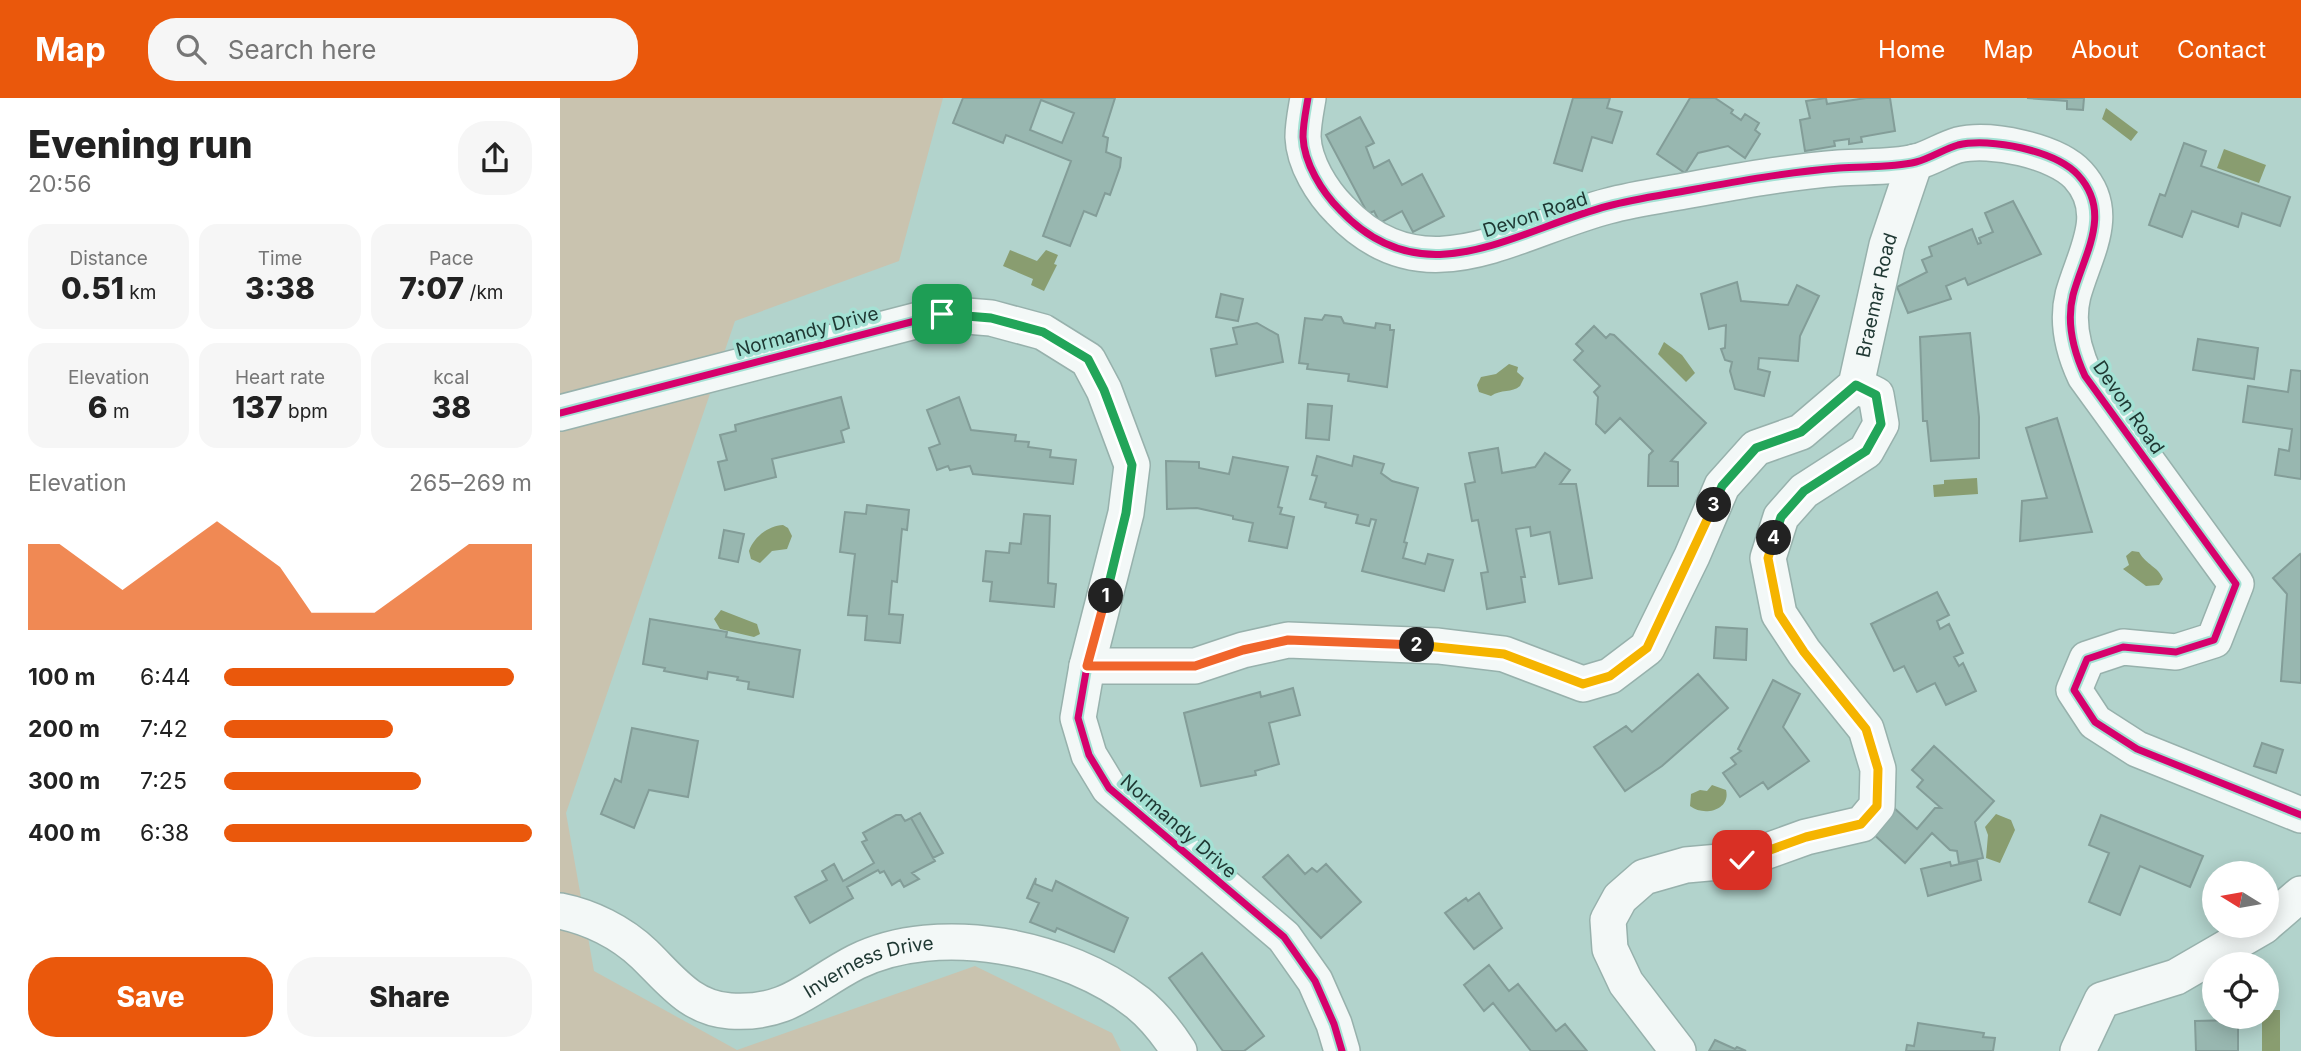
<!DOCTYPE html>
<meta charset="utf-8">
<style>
:root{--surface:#fff;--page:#f6f6f6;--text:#222;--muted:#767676;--accent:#ea580c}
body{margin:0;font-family:Inter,sans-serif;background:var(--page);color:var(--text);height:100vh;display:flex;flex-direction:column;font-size:26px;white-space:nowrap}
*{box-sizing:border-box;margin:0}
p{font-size:23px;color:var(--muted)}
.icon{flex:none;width:38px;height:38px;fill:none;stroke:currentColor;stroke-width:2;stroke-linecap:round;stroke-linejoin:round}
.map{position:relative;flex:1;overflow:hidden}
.side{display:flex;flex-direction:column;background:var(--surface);width:560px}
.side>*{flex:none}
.needle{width:46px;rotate:281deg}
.buttons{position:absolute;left:1642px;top:763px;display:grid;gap:14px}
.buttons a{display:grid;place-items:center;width:77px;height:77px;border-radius:50%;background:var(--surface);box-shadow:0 4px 18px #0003;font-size:35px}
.pin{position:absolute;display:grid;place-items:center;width:60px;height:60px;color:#fff;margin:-30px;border-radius:14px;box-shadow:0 4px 10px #0006}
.km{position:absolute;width:35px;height:35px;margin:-18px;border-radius:50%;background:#222;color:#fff;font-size:19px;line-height:35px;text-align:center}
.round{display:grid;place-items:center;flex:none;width:74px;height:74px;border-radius:28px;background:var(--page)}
.head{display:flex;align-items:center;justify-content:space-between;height:119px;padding:0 28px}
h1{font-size:38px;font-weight:800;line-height:52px}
.figures{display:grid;grid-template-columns:repeat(3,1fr);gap:10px;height:119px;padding:7px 28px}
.figures div{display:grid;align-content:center;border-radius:18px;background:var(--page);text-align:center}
.figures b{font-size:30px;font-weight:800}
.figures small{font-size:19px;font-weight:400}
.figures p{font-size:19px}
.chart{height:196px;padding:14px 28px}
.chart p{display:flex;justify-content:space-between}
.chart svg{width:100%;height:126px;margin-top:7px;fill:var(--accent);opacity:.7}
.cta{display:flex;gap:14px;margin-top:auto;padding:14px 28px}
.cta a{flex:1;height:80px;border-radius:28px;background:var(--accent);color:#fff;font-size:28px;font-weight:800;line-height:80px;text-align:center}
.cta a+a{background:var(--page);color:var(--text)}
ul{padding:0 28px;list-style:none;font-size:23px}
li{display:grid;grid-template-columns:112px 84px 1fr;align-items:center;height:52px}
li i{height:18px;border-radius:9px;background:var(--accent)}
header{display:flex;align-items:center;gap:42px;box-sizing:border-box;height:98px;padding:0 35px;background:var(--accent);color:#fff}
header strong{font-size:33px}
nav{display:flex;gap:38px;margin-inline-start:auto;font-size:24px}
.search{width:490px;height:63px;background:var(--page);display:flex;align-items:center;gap:18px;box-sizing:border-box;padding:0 24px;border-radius:28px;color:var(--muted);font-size:26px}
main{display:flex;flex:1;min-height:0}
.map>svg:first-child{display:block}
</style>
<header>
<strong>Map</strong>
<div class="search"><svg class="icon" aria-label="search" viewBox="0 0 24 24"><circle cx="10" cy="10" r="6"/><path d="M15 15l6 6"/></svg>Search here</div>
<nav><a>Home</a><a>Map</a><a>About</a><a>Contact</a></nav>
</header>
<main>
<section class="side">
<div class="head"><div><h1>Evening run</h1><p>20:56</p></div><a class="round"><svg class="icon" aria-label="share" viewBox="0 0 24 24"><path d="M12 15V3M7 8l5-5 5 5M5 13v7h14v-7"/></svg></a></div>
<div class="figures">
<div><p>Distance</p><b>0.51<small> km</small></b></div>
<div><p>Time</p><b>3:38</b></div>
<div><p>Pace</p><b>7:07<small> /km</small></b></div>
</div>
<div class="figures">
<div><p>Elevation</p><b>6<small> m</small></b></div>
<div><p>Heart rate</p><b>137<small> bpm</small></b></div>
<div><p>kcal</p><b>38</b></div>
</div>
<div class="chart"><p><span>Elevation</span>265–269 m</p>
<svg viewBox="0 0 160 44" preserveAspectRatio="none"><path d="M0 44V14L10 14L20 22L30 30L40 22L50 14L60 6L70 14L80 22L90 38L100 38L110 38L120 30L130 22L140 14L150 14L160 14V44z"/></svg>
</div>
<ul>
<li><b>100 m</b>6:44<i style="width:94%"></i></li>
<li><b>200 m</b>7:42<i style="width:55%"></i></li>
<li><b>300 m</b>7:25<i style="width:64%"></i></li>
<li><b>400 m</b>6:38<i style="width:100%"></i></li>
</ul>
<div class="cta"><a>Save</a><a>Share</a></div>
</section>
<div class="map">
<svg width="1741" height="953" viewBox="0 0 1741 953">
<rect width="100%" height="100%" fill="#b2d3cc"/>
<!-- green -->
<path fill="#c9c3af" d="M0 0H383L339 163 175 223 6 715 34 873 177 952 415 868 552 935 561 953H0Z"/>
<!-- water -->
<path fill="#899d70" d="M1546 10 1578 34 1571 43 1542 21Z
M1664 51 1706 67 1699 85 1657 70Z
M450 152 477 163 486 152 498 157 494 166 497 167 484 193 471 187 473 181 443 168Z
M1104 244 1122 257 1135 275 1126 284 1098 256Z
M949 266 958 269 957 274 964 280 960 288C952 295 941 291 931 298L919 294 917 287 921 279 936 276Z
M1417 380 1418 396 1374 399 1373 387 1384 386V382Z
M223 427 228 430 232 438 227 451 212 453 200 465 191 461 189 453C194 439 208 428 223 427Z
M1572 453 1579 454C1587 468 1598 468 1603 481L1599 487 1586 488 1563 471 1569 467 1566 458Z
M161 512 197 526 200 536 194 539 160 531 154 521Z
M1152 687 1166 692C1171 712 1144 719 1130 708L1131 696 1140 692 1147 693Z
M1436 716 1451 722 1455 732 1440 765 1426 760 1428 737 1425 729Z
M1706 912H1720V953H1702V919H1706Z"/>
<!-- building -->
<path fill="#98b7b0" stroke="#839d98" stroke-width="2" fill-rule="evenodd" d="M403 0H555L543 38 548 40 546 54 561 60 560 69 550 97 545 95 536 118 524 113 510 148 483 138 511 63 446 37 443 45 393 25ZM481 2 514 15 502 45 470 32Z
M1013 0H1050L1047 10 1062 14 1052 45 1032 39 1022 73 994 65Z
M1130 0H1155L1173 12 1171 15 1181 22 1185 16 1199 25 1195 32 1200 36 1185 60 1168 48 1138 55 1125 75 1097 56Z
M1266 0 1267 6 1306 0H1330L1335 33 1301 39 1302 44 1289 46V41L1274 43 1275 48 1245 53 1240 22 1250 20 1246 3Z
M1467 0H1524L1523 12 1507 11V3Z
M800 19 814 45 806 49 814 70 829 62 842 87 862 76 884 118 853 134 842 113 820 125 814 113 808 116 766 37Z
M1624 45 1646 53 1641 68 1730 99 1720 128 1682 115 1678 129 1632 113 1622 139 1589 127 1600 96 1605 98Z
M1453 103 1481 156 1408 187 1405 180 1386 188 1391 201 1348 215 1337 189 1367 174 1362 162 1372 158 1369 149 1412 131 1418 146 1421 145 1419 140 1433 134 1425 115Z
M1177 184 1181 203 1228 207 1237 187 1259 198 1240 238 1238 263 1199 260 1198 271 1210 274 1204 298 1175 291 1170 273 1172 264 1165 262 1161 251 1165 250 1166 227 1149 231 1141 196Z
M661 196 683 201 678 223 656 219Z
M765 217 781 219 784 225 815 230 816 225 830 227V232H834L827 289 788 283 789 276 747 271 748 266 739 265 745 220 762 222Z
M697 225 718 237 723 264 656 278 651 251 677 246 673 230Z
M1034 228 1046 240 1050 236 1054 237 1146 325 1111 363 1118 364V388H1088L1089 357 1093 353 1060 320 1045 335 1036 326 1038 299 1034 294 1040 288 1014 262 1023 253 1016 246Z
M1410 235 1419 319V360L1371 363 1367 323H1363L1360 239Z
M1638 241 1698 250 1694 281 1633 272Z
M1731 272 1741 273V381L1715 377 1719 351 1729 353 1732 331 1683 324 1688 288 1728 294Z
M281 299 289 330 281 333 284 344 212 361 216 379 165 392 158 364 167 362 160 337 176 333 175 327Z
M399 299 411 332 456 337 455 343 469 344 468 349 491 352 490 359 516 362 513 386 413 376 410 368 390 372 388 368 377 372 369 350 380 346 367 312Z
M748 306 772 308 769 342 746 340Z
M1497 320 1532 434 1460 443 1462 403 1487 400 1466 330Z
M938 350 942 375 975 369 985 355 1010 372 1000 386H1016L1032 480 999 486 990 434 971 438 970 429 956 431 965 479H961L965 504 927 511 921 475 928 474 918 422 912 423 905 386 915 384 909 355Z
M757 358 792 368 794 358 824 366 821 375 832 383 858 390 844 444 847 445 843 460 865 466 868 456 893 462 884 493 802 473 816 422 811 421 809 428 796 425 798 417 765 409 766 405 750 401 757 378 752 377Z
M673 359 728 369 718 409 722 410 720 416 734 419 727 450 689 443 693 425 673 421V418L637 410 607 411 606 363 639 364V370L669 376Z
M307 407 349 412 347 432 342 431 337 484 332 483 329 516 343 517 340 545 305 542 307 518 288 517 295 456 280 454 285 414 306 416Z
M464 416 490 418 488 485 496 486 494 509 430 503 432 484 423 483 426 453 449 455 450 445 461 446Z
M164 432 184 436 178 464 159 460Z
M1740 456 1741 458V585L1721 583 1727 496 1713 480Z
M1377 494 1389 517 1377 523 1380 531 1389 526 1403 555 1394 559 1399 568 1403 565 1416 593 1386 607 1375 585 1357 594 1344 568 1334 573 1311 526Z
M90 521 167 534 166 539 240 552 233 599 188 591 189 584 177 582 178 579 148 574 147 581 104 573 105 570 83 566Z
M1156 529 1187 531 1186 562 1154 560Z
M1138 576 1168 610 1102 668 1065 693 1034 649 1066 628 1072 634Z
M1213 582 1240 596 1223 629 1249 663 1208 691 1203 684 1180 699 1163 675 1176 666 1171 660 1181 653 1178 651Z
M733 590 740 617 709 625 719 666 695 673 696 677 641 688 624 615 700 594 701 599Z
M72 630 138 643 128 699 89 692 74 730 41 716 55 681 61 684Z
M1702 645 1723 652 1716 675 1694 668Z
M1374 648 1434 703 1415 724 1423 760 1399 765 1397 753 1390 752 1372 735 1345 765 1311 734 1333 709 1357 731 1375 710H1381L1357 689 1363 682 1352 672Z
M360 715 383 755 373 760 351 720Z
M336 717H341L345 723 351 720 375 763 352 775 359 781 344 789 340 782 332 787 324 773 320 775 318 772 287 789 293 800 250 825 235 799 267 782 262 773 274 766 283 783 314 765 302 744 307 742 303 735Z
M1541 717 1643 758 1630 789 1580 768 1560 817 1529 804 1549 755 1529 747Z
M728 757 745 776 752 770 757 774 766 766 801 804 761 840 703 779Z
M1417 762 1421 782 1368 798 1361 771 1390 764 1391 768Z
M476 780 475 786 492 793 496 783 568 820 554 854 497 830 495 834 470 824 479 805 467 800Z
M919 795 942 830 914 851 885 815 906 800 908 803Z
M642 855 704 938 684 953H663L609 880Z
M929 867 949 893 958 886 996 933 1005 926 1027 953H971L933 905 924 913 904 887Z
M1678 922V953H1636L1635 923Z
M1358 925 1424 935 1423 939 1435 940 1433 953H1346L1347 947 1354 948Z
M1155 942 1175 951 1177 949 1186 953H1149Z"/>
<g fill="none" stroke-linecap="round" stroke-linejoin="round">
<defs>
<g id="minor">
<path d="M748 0C746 12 743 26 743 39 744 65 762 94 780 112 864 201 953 133 1048 108 1074 101 1103 97 1130 92 1179 83 1229 74 1279 70 1303 68 1332 70 1356 64 1371 60 1384 51 1398 47 1430 39 1496 53 1518 77 1553 115 1524 156 1513 197 1506 225 1513 252 1525 278L1676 486 1654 542 1616 554 1563 549 1527 561 1514 592 1535 624 1577 651 1741 717"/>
<path d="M0 315 382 216 431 220 483 234 528 262 544 292 572 367 566 415 527 568 518 620 529 657 549 690 724 839 755 883 774 926 782 953"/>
<path id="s1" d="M527 568H635L683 552 728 542 878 548 944 556 1023 586 1050 578 1087 550 1132 458 1162 388 1196 350 1241 334 1296 287 1327 147 1355 64"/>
<path id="s2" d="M0 813C30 819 61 834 84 856 111 882 130 910 170 913 229 917 249 888 296 864 379 823 507 849 578 905 594 918 608 936 619 953"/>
<path d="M1706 826 1741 796"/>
<path d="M1118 953 1066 885 1050 851 1048 822 1060 800 1084 779 1126 767 1182 762 1246 739 1302 726 1317 708 1318 671 1306 631 1244 554 1219 516 1208 460 1221 419 1244 393 1306 353 1321 326 1316 297 1296 287"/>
<path d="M1518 953 1542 902 1616 879 1704 828"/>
</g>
</defs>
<!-- minor casing -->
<use href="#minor" stroke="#97b1ac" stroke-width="38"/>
<!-- minor -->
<use href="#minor" stroke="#f3f8f7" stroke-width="35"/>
<defs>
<path id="cycleway" d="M748 0C746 12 743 26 743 39 744 65 762 94 780 112 864 201 953 133 1048 108 1074 101 1103 97 1130 92 1179 83 1229 74 1279 70 1303 68 1332 70 1356 64 1371 60 1384 51 1398 47 1430 39 1496 53 1518 77 1553 115 1524 156 1513 197 1506 225 1513 252 1525 278L1676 486 1654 542 1616 554 1563 549 1527 561 1514 592 1535 624 1577 651 1741 717
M0 315 382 216 431 220 483 234 528 262 544 292 572 367 566 415 527 568 518 620 529 657 549 690 724 839 755 883 774 926 782 953"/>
</defs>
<!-- cycleway casing -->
<use href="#cycleway" stroke="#a4e1d4" stroke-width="11"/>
<!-- cycleway -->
<use href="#cycleway" stroke="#d6006c" stroke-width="7"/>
</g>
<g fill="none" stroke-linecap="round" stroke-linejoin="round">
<defs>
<path id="split-1" d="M382 216 431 220 483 234 528 261 544 292 572 367 566 415 546 498"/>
<path id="split-2" d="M546 498 527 568H635L683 552 728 542 857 547"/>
<path id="split-3" d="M857 547 944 556 1023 586 1050 578 1087 550 1154 407"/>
<path id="split-4" d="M1154 407 1162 388 1196 350 1241 334 1296 287 1316 297 1321 326 1306 353 1244 393 1221 419 1214 440"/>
<path id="split-5" d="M1182 762 1246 739 1301 726 1317 708 1318 671 1306 631 1244 554 1219 516 1208 460 1214 440"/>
</defs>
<!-- split-1 casing -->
<use href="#split-1" stroke="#fff" stroke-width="14"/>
<!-- split-2 casing -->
<use href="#split-2" stroke="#fff" stroke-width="14"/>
<!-- split-3 casing -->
<use href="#split-3" stroke="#fff" stroke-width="14"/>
<!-- split-4 casing -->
<use href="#split-4" stroke="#fff" stroke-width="14"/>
<!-- split-5 casing -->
<use href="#split-5" stroke="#fff" stroke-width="14"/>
<!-- split-1 -->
<use href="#split-1" stroke="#22a559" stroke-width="9"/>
<!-- split-2 -->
<use href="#split-2" stroke="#f0652b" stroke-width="9"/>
<!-- split-3 -->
<use href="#split-3" stroke="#f5b400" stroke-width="9"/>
<!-- split-4 -->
<use href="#split-4" stroke="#22a559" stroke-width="9"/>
<!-- split-5 -->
<use href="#split-5" stroke="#f5b400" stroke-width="9"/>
</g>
<g text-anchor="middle" stroke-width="7" stroke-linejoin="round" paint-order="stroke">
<!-- street labels -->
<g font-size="19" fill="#1e3732" stroke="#a4e1d4">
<text transform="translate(975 116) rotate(-18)" y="7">Devon Road</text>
<text dy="7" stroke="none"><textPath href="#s1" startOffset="1022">Braemar Road</textPath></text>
<text transform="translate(247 233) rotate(-15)" y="7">Normandy Drive</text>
<text transform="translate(1569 309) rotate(55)" y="7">Devon Road</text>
<text transform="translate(619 728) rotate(41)" y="7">Normandy Drive</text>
<text dy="7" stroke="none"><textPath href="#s2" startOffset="350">Inverness Drive</textPath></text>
</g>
</g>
</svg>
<div class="buttons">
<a><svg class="needle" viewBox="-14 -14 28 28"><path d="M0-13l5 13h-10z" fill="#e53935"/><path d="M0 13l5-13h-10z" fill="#767676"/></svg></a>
<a><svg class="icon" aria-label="locate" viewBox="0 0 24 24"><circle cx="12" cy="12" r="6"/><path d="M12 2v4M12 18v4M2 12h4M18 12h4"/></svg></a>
</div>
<div class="pin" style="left:382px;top:216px;background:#1e9e55"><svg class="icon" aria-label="arrive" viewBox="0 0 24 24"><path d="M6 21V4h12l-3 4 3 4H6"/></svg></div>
<div class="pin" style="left:1182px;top:762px;background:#d93025"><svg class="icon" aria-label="check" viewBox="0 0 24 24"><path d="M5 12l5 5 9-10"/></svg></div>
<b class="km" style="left:546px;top:498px">1</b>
<b class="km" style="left:857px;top:547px">2</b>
<b class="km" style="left:1154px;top:407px">3</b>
<b class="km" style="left:1214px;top:440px">4</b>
</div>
</main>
